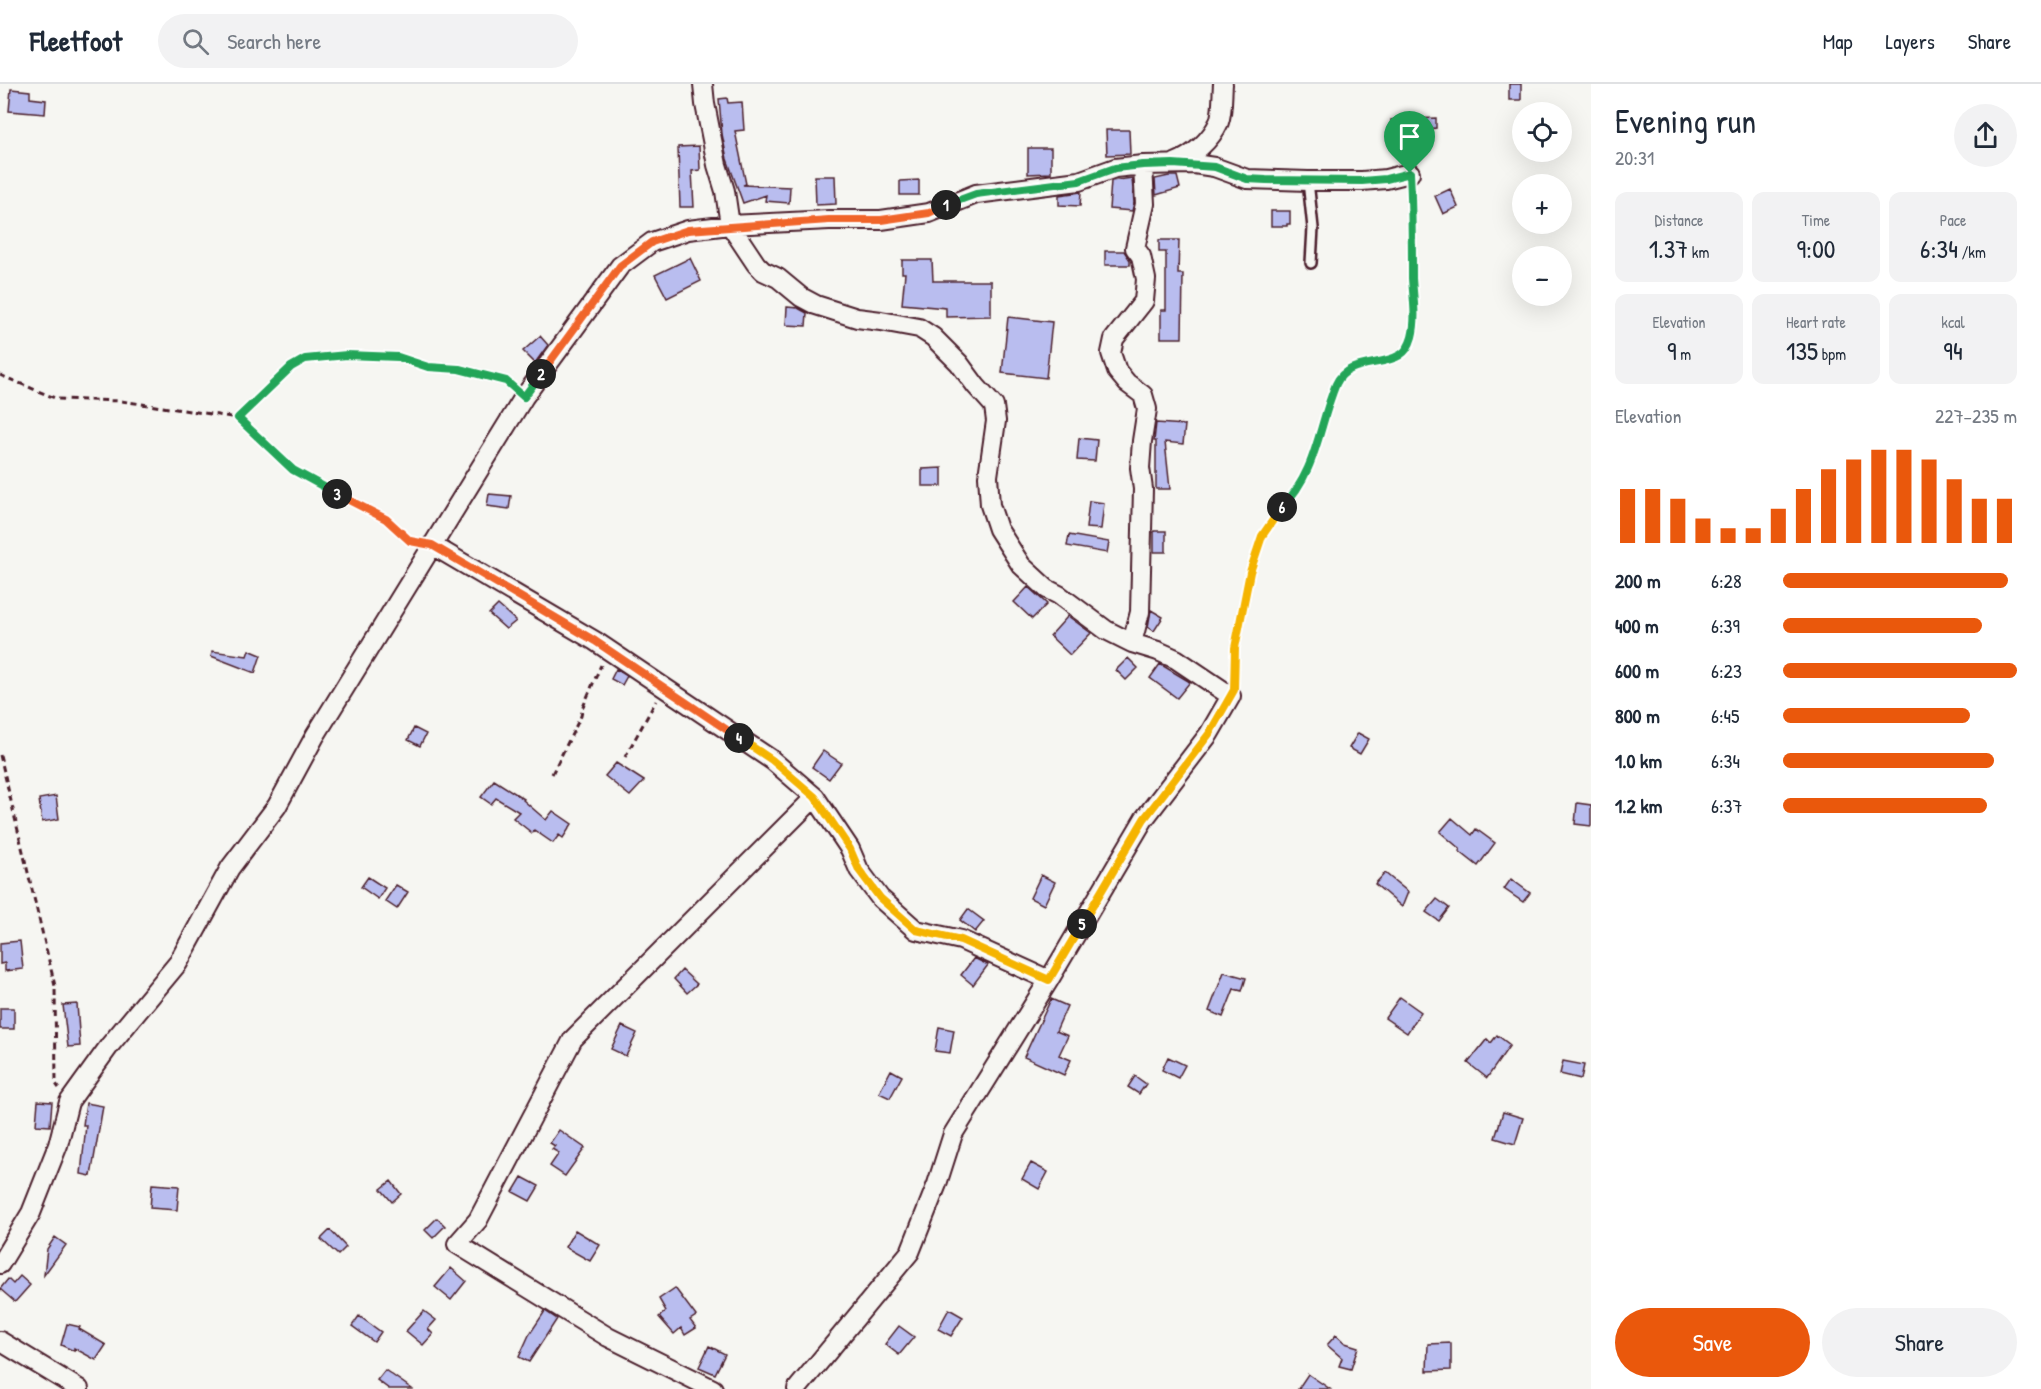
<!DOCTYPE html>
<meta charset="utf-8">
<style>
:root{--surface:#fff;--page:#f2f2f3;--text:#1f2937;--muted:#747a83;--line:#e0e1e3;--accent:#ea580c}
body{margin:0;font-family:"Patrick Hand",sans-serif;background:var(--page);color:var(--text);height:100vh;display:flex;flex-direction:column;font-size:22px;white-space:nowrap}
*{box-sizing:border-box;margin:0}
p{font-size:20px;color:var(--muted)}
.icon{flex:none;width:33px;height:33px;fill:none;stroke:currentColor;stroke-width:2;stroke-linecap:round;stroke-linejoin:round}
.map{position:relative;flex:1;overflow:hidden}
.side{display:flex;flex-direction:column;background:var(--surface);width:450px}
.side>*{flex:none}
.tools{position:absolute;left:1512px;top:18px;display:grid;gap:12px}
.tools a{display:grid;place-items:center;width:60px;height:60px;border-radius:50%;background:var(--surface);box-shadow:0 6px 24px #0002;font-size:30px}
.pin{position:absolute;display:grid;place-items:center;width:51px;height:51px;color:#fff;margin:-62px -26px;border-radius:50% 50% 50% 0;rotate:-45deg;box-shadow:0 0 6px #0007}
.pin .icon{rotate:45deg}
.km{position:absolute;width:30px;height:30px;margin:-15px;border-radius:50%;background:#222;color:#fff;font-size:16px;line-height:30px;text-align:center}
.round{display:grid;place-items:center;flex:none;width:63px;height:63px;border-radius:32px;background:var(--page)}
.headline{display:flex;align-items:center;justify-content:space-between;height:102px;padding:0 24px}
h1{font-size:33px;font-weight:600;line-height:45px}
.metrics{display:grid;grid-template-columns:repeat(3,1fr);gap:9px;height:102px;padding:6px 24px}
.metrics div{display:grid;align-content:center;border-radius:12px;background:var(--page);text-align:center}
.metrics b{font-size:26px;font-weight:600}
.metrics small{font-size:16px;font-weight:400}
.metrics p{font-size:16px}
.chart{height:168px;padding:12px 24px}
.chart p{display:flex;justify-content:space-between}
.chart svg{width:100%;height:108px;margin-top:6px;stroke:var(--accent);stroke-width:6}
.button{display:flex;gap:12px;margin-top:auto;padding:12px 24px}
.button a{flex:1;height:69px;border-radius:36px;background:var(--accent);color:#fff;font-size:24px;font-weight:600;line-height:69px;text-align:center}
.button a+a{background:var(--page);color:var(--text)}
ul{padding:0 24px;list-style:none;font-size:20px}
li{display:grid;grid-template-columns:96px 72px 1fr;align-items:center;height:45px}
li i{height:15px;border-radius:8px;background:var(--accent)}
header{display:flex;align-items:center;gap:36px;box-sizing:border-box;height:84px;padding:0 30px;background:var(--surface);border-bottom:2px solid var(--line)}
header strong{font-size:28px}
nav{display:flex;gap:33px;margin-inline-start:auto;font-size:21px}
.search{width:420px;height:54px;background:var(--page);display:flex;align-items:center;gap:15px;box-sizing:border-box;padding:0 21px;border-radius:33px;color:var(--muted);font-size:22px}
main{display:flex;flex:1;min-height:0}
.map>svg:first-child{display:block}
</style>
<header>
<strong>Fleetfoot</strong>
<div class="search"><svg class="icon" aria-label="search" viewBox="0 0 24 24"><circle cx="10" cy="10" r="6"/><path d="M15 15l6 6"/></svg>Search here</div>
<nav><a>Map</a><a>Layers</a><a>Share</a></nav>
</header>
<main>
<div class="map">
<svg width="1591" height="1305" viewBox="0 0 1591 1305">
<rect width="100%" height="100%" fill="#f6f6f2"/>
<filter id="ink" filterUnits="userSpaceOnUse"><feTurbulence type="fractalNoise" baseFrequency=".0167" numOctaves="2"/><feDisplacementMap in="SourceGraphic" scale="12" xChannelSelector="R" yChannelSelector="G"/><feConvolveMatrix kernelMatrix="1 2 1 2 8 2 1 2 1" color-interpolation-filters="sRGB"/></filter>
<g filter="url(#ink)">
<!-- building -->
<path fill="#b9bdef" stroke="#4a1f2b" stroke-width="1.5" d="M1509 0H1521V16H1509Z
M11 5 30 7V14L46 16 45 30 9 27Z
M727 14 728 19 742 18 744 46 735 47 746 100 743 101 790 103 789 119 765 117 766 111 743 119 727 75 722 50 719 15Z
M1436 34V44L1392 49 1391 36Z
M1106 46H1129L1130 70 1107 71Z
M699 62 700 86 692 87 694 123H680L678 63Z
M1028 64H1051V89L1028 90Z
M815 92H835L836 120 816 121Z
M1169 92H1177L1180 104 1156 111 1155 95Z
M1132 94 1134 119 1132 127 1109 125 1111 97Z
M919 96V111H900V97Z
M1450 105 1458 123 1443 130 1435 112Z
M1081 108 1080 122 1059 121V111Z
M1271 127H1290V140H1287V142H1271Z
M1159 156H1179L1178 190H1183L1182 254H1161V226H1166V168H1159Z
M1105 167H1124L1130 176V181H1105Z
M690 174 701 197 667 214 655 191Z
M902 176H932L933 197H991V232L946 233V224L902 220 905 189H902Z
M787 223 798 224 807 229 806 242 786 241Z
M1008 233 1052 238 1046 294 1002 289Z
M540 252 548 261 535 279 523 267Z
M1156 339 1185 341 1183 360 1165 358 1170 405H1156V357H1154Z
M1079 354 1097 356 1095 377 1077 376Z
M942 384V402H922V385Z
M489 410 511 412 509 425 487 422Z
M1089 417 1104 419 1101 445 1086 444Z
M1154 447H1166V468H1154Z
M1069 451 1109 458 1107 469 1067 462Z
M1028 503 1047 520 1032 535 1014 518Z
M498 521 516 537 506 545 489 530Z
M1151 526 1163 533 1154 547 1148 543Z
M1068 532 1091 549 1070 571 1050 552Z
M249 566 261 571 255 589 211 572 212 567 247 572Z
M1128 574 1138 584 1126 596 1116 586Z
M1160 580 1190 598 1177 614 1150 594Z
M616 585 627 592 622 601 611 595Z
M414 644 426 650 420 662 408 656Z
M1358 649 1369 655 1360 670 1349 664Z
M823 667 841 679 829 695 812 683Z
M616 679 644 697 630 712 605 692Z
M494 696 524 715 523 716 546 736 553 727 572 740 563 754 559 751 553 759 534 746 532 749 513 734 519 728 496 714 491 720 481 713Z
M56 712 59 735 42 738 39 715Z
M1577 719 1591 721V742L1575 740Z
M1452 734 1472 751 1476 745 1495 759 1478 782 1459 767 1460 765 1440 748Z
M1385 789 1408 808 1402 823 1375 800Z
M1041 791 1055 798 1044 821 1030 814Z
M368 793 385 804 378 815 361 803Z
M1511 795 1530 809 1523 818 1504 805Z
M396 801 408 808 397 825 385 817Z
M1437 815 1449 824 1439 837 1426 828Z
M968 825 984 837 975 848 960 836Z
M20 857 23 885 5 887V879L0 880V859Z
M974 874 988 881 973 901 961 891Z
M682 886 697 900 687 909 674 895Z
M1224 888 1246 894 1242 907 1234 905 1223 933 1209 927Z
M1400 913 1421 928 1407 949 1385 934Z
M1051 915 1067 922 1056 947 1068 952 1059 971 1071 976 1064 991 1024 973Z
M77 920 80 962 68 963 63 921Z
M0 924H14V945H0Z
M622 942 637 949 626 972 611 965Z
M939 943 954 946 950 969 935 967Z
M1497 951 1510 961 1487 994 1468 979 1487 955 1491 959Z
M1168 973 1185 981 1178 994 1162 986Z
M1563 977 1584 981 1581 995 1560 990Z
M891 986 902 992 890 1014 879 1009Z
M1135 992 1146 1000 1139 1010 1128 1003Z
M38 1017 52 1018 50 1042 36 1041Z
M86 1019 103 1022 91 1092 81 1090 86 1041H83Z
M1503 1028 1523 1034 1515 1060 1495 1054Z
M559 1046 585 1064 565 1092 550 1082 559 1069 552 1065 555 1062 550 1059Z
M1031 1079 1048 1088 1039 1105 1022 1095Z
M522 1093 539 1102 530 1117 513 1108Z
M391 1097 401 1110 392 1118 381 1105Z
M152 1100 179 1102 177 1126 150 1124Z
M437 1134 445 1142 433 1154 425 1146Z
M330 1146 346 1163 338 1171 321 1155Z
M575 1146 600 1161 590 1177 565 1163Z
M55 1153 66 1161 44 1191 47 1165Z
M451 1184 466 1197 451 1216 435 1203Z
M20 1192 30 1201 15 1218 0 1205 8 1195 13 1200Z
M675 1204 696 1232 690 1236 696 1244 685 1251 681 1244 674 1250 659 1233 666 1227 659 1215Z
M949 1225 963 1233 951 1252 938 1245Z
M424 1227 436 1236 428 1245 433 1250 423 1261 406 1247Z
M545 1227 557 1235 529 1278 519 1273 529 1251Z
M359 1232 381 1248 374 1258 352 1242Z
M67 1240 80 1243 79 1245 106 1261 96 1276 74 1264V1267L61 1261Z
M899 1242 914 1253 899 1271 885 1260Z
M1336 1251 1345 1259 1358 1263 1351 1285 1339 1282 1342 1274 1327 1261Z
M1451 1259V1286L1427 1287 1428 1260Z
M709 1262 725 1270 715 1290 699 1283Z
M385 1286 412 1305H389L377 1296Z
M1308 1290 1330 1305H1298Z"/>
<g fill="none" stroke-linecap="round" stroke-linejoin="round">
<defs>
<path id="service" d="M1308 97 1313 144 1311 179"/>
<path id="minor" d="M703 0 705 20 717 81 725 107 730 141 756 180 763 187 778 194 801 213 816 221 857 234 881 237 919 244 933 253 959 279 976 302 994 322 996 337 988 392 990 421 998 445 1021 481 1047 505 1059 511 1106 546 1132 559 1158 567 1176 575 1231 612 1209 650 1144 735 1049 896 953 1050 937 1100 910 1168 797 1305
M1175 79C1193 72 1211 56 1219 38 1223 27 1222 11 1223 0
M432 461 595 557 772 676 815 713 850 765 859 786 880 814 916 846 961 856 1049 896
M1132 559 1140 528 1143 405 1140 384 1142 357 1147 325 1143 311 1127 299 1117 287 1111 269 1114 255 1144 217 1146 195 1141 172 1135 164 1145 120 1143 81
M0 1180 31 1129 58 1061 69 1018 110 961 178 879 230 784 277 722 315 652 524 313 620 182 652 158 688 146 730 141 829 136H881L929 129 976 110 1079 97 1115 84 1143 81 1194 80 1214 83 1247 95 1308 97H1362L1386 95 1410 89
M0 1257 79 1305
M713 1305 608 1253 457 1160 478 1136 573 955 815 713"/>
</defs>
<!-- service casing -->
<use href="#service" stroke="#4a1f2b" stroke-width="14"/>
<!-- minor casing -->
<use href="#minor" stroke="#4a1f2b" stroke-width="22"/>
<!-- path -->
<path stroke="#4a1f2b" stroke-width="3" stroke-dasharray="6 4.5" stroke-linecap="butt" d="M0 291 57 315 121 317 238 334 293 386 386 435 410 457 415 458
M238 334 291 283 305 275 369 271 398 273 428 283 459 285 506 297 512 302
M1235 594 1237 553 1250 487 1258 461 1276 430 1299 402 1316 366 1324 331 1337 298 1346 288 1357 282 1400 272 1408 265 1413 251 1414 225 1411 106
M0 671 55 902 56 1000 59 1004
M625 673 656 617
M552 690 581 632 583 623 601 581"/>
<!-- service -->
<use href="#service" stroke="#f6f6f2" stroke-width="9"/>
<!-- minor -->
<use href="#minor" stroke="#f6f6f2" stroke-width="18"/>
</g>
</g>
<g fill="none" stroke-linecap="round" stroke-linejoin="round" filter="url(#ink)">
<defs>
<path id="split-1" d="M946 121 976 110 1079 97 1115 84 1143 81 1173 80 1215 83 1247 95 1266 96 1362 97 1386 95 1410 89"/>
<path id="split-2" d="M541 290 620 182 652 158 688 146 829 136H881L929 129 946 121"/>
<path id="split-3" d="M337 410 293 386 238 334 291 283 305 275 347 271 398 273 428 283 459 285 506 297 524 313 541 290"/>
<path id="split-4" d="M337 410 386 435 410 457 432 461 595 557 739 654"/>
<path id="split-5" d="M739 654 772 676 815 713 850 765 859 786 880 814 916 846 961 856 1049 896 1082 840"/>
<path id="split-6" d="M1082 840 1144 735 1209 650 1234 606 1235 564 1250 488 1262 452 1282 423"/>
<path id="split-7" d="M1282 423C1317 388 1318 343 1336 300 1347 275 1381 283 1400 271 1407 267 1410 260 1412 253 1417 234 1413 212 1412 194 1412 159 1412 124 1410 89"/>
</defs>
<!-- split-1 casing -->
<use href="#split-1" stroke="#fff" stroke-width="12"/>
<!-- split-2 casing -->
<use href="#split-2" stroke="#fff" stroke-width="12"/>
<!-- split-3 casing -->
<use href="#split-3" stroke="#fff" stroke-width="12"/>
<!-- split-4 casing -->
<use href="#split-4" stroke="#fff" stroke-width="12"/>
<!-- split-5 casing -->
<use href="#split-5" stroke="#fff" stroke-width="12"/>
<!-- split-6 casing -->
<use href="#split-6" stroke="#fff" stroke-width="12"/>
<!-- split-7 casing -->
<use href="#split-7" stroke="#fff" stroke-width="12"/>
<!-- split-1 -->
<use href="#split-1" stroke="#22a559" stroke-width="8"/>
<!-- split-2 -->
<use href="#split-2" stroke="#f0652b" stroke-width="8"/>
<!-- split-3 -->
<use href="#split-3" stroke="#22a559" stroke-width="8"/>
<!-- split-4 -->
<use href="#split-4" stroke="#f0652b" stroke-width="8"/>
<!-- split-5 -->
<use href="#split-5" stroke="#f5b400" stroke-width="8"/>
<!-- split-6 -->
<use href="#split-6" stroke="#f5b400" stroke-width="8"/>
<!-- split-7 -->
<use href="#split-7" stroke="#22a559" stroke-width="8"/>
</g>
</svg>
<div class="tools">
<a><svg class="icon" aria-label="locate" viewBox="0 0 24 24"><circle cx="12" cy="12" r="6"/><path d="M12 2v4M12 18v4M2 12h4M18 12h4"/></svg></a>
<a>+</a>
<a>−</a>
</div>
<div class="pin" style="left:1410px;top:89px;background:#1e9e55"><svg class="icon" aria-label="arrive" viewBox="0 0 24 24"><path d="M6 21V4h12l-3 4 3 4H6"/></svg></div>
<b class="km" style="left:946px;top:121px">1</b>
<b class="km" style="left:541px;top:290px">2</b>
<b class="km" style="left:337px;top:410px">3</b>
<b class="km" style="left:739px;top:654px">4</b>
<b class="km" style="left:1082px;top:840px">5</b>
<b class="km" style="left:1282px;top:423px">6</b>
</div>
<section class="side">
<div class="headline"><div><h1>Evening run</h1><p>20:31</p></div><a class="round"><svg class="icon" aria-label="share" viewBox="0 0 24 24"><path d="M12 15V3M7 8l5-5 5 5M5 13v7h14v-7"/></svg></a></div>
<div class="metrics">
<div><p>Distance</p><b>1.37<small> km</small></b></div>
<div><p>Time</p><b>9:00</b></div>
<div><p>Pace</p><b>6:34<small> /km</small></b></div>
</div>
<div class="metrics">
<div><p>Elevation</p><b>9<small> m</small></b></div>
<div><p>Heart rate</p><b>135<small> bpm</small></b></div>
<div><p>kcal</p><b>94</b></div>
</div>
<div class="chart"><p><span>Elevation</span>227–235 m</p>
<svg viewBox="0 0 160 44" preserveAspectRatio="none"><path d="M5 44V22M15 44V22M25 44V26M35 44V34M45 44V38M55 44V38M65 44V30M75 44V22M85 44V14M95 44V10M105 44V6M115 44V6M125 44V10M135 44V18M145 44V26M155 44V26"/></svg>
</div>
<ul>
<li><b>200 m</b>6:28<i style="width:96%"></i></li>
<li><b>400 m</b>6:39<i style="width:85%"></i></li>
<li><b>600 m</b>6:23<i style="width:100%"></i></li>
<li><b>800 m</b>6:45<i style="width:80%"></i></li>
<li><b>1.0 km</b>6:34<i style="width:90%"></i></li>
<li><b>1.2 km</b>6:37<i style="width:87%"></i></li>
</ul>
<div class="button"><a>Save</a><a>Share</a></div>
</section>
</main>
